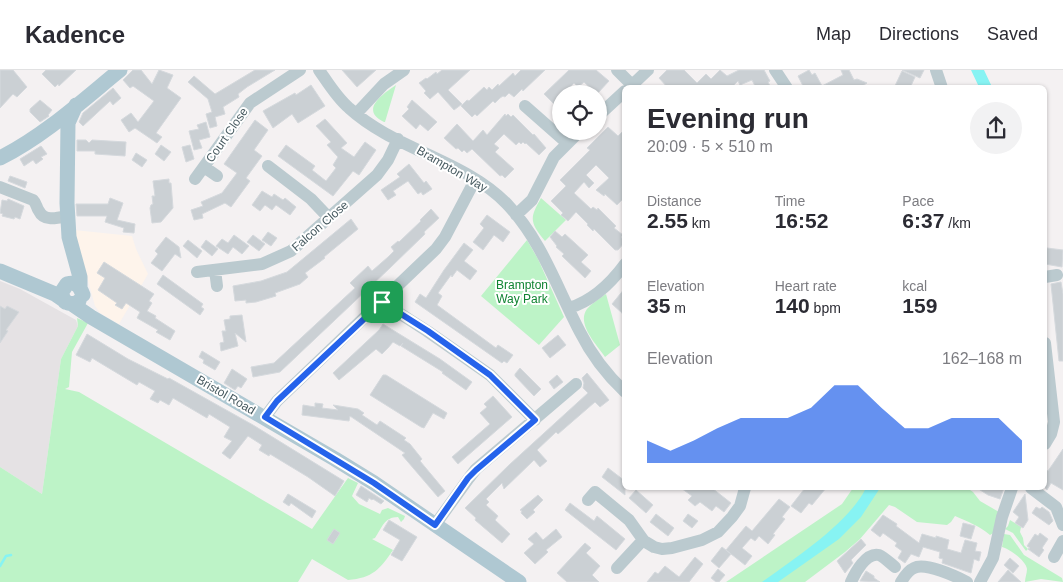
<!DOCTYPE html>
<meta charset="utf-8">
<style>
:root{--surface:#fff;--page:#f2f2f3;--text:#2b2b33;--muted:#7c7c81;--line:#e1e1e2;--accent:#2563eb}
body{margin:0;font-family:Arial,sans-serif;background:var(--page);color:var(--text);height:100vh;display:flex;flex-direction:column;font-size:19px;white-space:nowrap}
*{box-sizing:border-box;margin:0}
p{font-size:16px;color:var(--muted)}
.icon{flex:none;width:28px;height:28px;fill:none;stroke:currentColor;stroke-width:2;stroke-linecap:round;stroke-linejoin:round}
.map{position:relative;flex:1;overflow:hidden}
.details{position:absolute;left:622px;top:15px;width:425px;height:405px;display:flex;flex-direction:column;background:var(--surface);border-radius:8px;box-shadow:0 1px 4px #0004}
.details>*{flex:none}
.controls{position:absolute;left:552px;top:15px;display:grid;gap:10px}
.controls a{display:grid;place-items:center;width:55px;height:55px;border-radius:50%;background:var(--surface);box-shadow:0 1px 4px #0004;font-size:25px}
.pin{position:absolute;display:grid;place-items:center;width:42px;height:42px;color:#fff;margin:-21px;border-radius:10px;box-shadow:0 2px 8px #0006}
.round{display:grid;place-items:center;flex:none;width:52px;height:52px;border-radius:26px;background:var(--page)}
.summary{display:flex;align-items:center;justify-content:space-between;height:85px;padding:0 25px}
h1{font-size:28px;font-weight:600;line-height:38px}
.stats{display:grid;grid-template-columns:repeat(3,1fr);gap:8px;height:85px;padding:5px 25px}
.stats div{display:grid;align-content:center}
.stats b{font-size:21px;font-weight:600}
.stats small{font-size:14px;font-weight:400}
.stats p{font-size:14px}
.chart{height:140px;padding:10px 25px}
.chart p{display:flex;justify-content:space-between}
.chart svg{width:100%;height:90px;margin-top:5px;fill:var(--accent);opacity:.7}
header{display:flex;align-items:center;gap:30px;box-sizing:border-box;height:70px;padding:0 25px;background:var(--surface);border-bottom:1px solid var(--line)}
header strong{font-size:24px}
nav{display:flex;gap:28px;margin-inline-start:auto;font-size:18px}
.map>svg:first-child{display:block}
</style>
<header>
<strong>Kadence</strong>
<nav><a>Map</a><a>Directions</a><a>Saved</a></nav>
</header>
<div class="map">
<svg width="1063" height="512" viewBox="0 0 1063 512">
<rect width="100%" height="100%" fill="#f4f1f2"/>
<!-- commercial -->
<path fill="#fef4eb" d="M74 160 132 166 136 179 148 204 119 254 100 243 95 236Z"/>
<!-- education -->
<path fill="#e5e2e4" d="M0 211 20 219 76 250 78 256 61 289 42 424 0 397Z"/>
<!-- green -->
<path fill="#bdf3c7" d="M396 15 385 52H384C359 40 383 24 396 15Z
M541 128 566 150 545 171C530 152 529 149 541 128Z
M527 170 538 189 564 247 539 275 481 226Z
M606 224 620 275 605 287C597 275 576 254 587 239 592 233 599 229 606 224Z
M77 248 88 253 72 282 69 317 65 319 79 322 312 459 348 408 358 413 352 426 359 434 380 444 382 440 388 438 405 446 404 449 401 452 398 447C384 447 382 458 375 468L372 469 393 480C380 499 373 508 348 510L312 489 298 512H0V397L42 424 61 289 78 256Z
M853 418H967L973 422 980 431 999 442 995 462 990 465C979 456 969 452 955 446L951 452 947 455 917 452 895 437 889 435 860 469 845 482 805 512H726L842 434Z
M1010 450 1021 457 1020 462 1023 468 1024 475 1028 479 1026 481 1013 463 1005 459 1008 456Z
M1004 464 1010 465 1024 485 1062 508 1063 512 1041 509 1025 512C1025 508 1027 503 1027 499 1026 491 1010 479 1002 477Z"/>
<!-- water -->
<path fill="#87f3f3" d="M971 0H984L992 17H979Z
M866 418H880L861 447 839 469 778 512H762C794 489 849 453 866 418Z"/>
<g fill="none" stroke-linecap="round" stroke-linejoin="round">
<!-- stream -->
<path stroke="#87f3f3" stroke-width="2.5" d="M0 496 6 486 11 485"/>
</g>
<!-- building -->
<path fill="#cbd0d4" stroke="#d5d9dd" d="M0 0H13L27 17 17 27 13 24 0 38Z
M46 0H76L59 16 58 14 55 17 42 4Z
M133 0H141L152 14 159 0 173 5 167 18 181 28 156 63 162 67 157 73 135 58 129 62 121 50 131 43 138 52 154 31 133 16 130 18 123 10Z
M255 0H275L247 17 238 24 239 27 223 37 225 44 215 47 217 56 210 58 206 44 212 42 208 29 188 12 194 6 215 24Z
M342 0H376L357 17Z
M442 0H470L448 20 462 34 454 40 438 22 430 29 424 23 426 21 419 13 426 8 427 9 436 2 437 4Z
M521 0H545L523 21 522 19 514 27 509 23 505 27 503 26 500 28 495 33 493 31 477 46 475 44 472 47 461 36 467 30 469 31 484 17 487 20 489 17 492 20 498 14 499 16 513 3 515 6Z
M569 0H596L609 11 597 24 584 12 578 17 574 13 563 24H561V41L544 24Z
M667 0H684L697 13 706 4 711 9 720 0 727 6 739 0H764L770 11 768 12 771 18H756L752 10 740 15 738 11 731 18H668L659 8Z
M809 0 812 5 815 3 822 16 843 5 841 0H849L854 10 857 9 867 13 859 18H804L798 6Z
M902 0H924L920 8Z
M902 1 915 7 910 18H894Z
M311 15 325 36 298 53 292 44 273 58 263 41 295 23 296 25Z
M113 18 121 28 113 35 110 31 83 56 79 52 83 43Z
M40 30 52 40 48 45 49 46 40 52 30 42V39Z
M412 30 437 52 428 61 420 54 416 59 402 46 409 39 407 37Z
M505 44 506 46 508 44 511 47 513 45 533 65 534 64 546 78 539 85 526 73 525 74 523 72 521 74 519 72 516 75 504 64 494 74 499 78 495 82 514 99 505 108 502 105 500 106 472 79 467 83 464 80 462 82 458 78 456 79 444 68 457 54 473 71 483 60 487 65Z
M325 49 347 73 341 78 354 87 365 72 376 80 359 105 353 101 333 126 278 86 286 75 315 96 312 100 326 111 336 98 333 95 338 87 327 75 331 72 316 56Z
M255 50 268 60 254 80 262 86 246 108 250 111 231 137 225 133 202 144 203 148 194 150 191 140 203 136 201 132 222 123 237 103 224 94Z
M206 52 210 67 199 70 202 78 194 80 189 61 199 59 197 55Z
M608 57 618 66 625 59V127L617 135 605 124 604 126 596 120 609 108 596 95 586 105 594 113 589 118 584 112 574 123 591 139 593 137 597 140 598 138 616 156 614 158 623 165 621 167 625 172 618 180H615L594 159 593 161 587 155 588 154 576 142 568 151 561 145 563 143 551 131 566 116 560 110 590 80 587 78Z
M77 70H86L89 73 92 70 126 72 125 86 95 84V81H77Z
M161 75 171 82 164 91 155 84Z
M190 75 194 89 186 92 182 77Z
M41 76 47 84 41 87 43 89 36 94 33 90 24 96 20 89Z
M136 83 147 90 142 97 132 90Z
M409 94 424 113 426 111 432 119 423 125 421 122 418 124 408 111 393 121 396 125 388 130 381 120 400 107 397 104Z
M10 106 27 112 25 118 8 111Z
M169 109V113H171L173 138 161 152 152 153 150 138 151 135 153 134 152 126H155L153 111Z
M262 121 272 127 274 124 283 130 285 128 296 137 290 145 276 135 272 140 265 135 260 141 252 135Z
M110 128 123 133 117 150 135 154 134 163 123 162 124 158 105 152 107 146H77L76 134H108Z
M8 129 24 136 20 149 15 147 14 149 2 146 3 144 0 143 2 130 7 131Z
M431 139 439 148 424 162 425 164 391 197 280 302 253 307 251 297 274 293 355 218 350 213 368 196 372 201 388 187 394 181 391 177 398 171 399 172 421 151 420 150Z
M487 145 510 162 503 172 494 165 483 180 473 172 484 158 480 154Z
M351 149 358 159 324 187 325 188 305 203 308 207 300 214 275 223 276 226 256 232 246 233V230L235 231 233 216 261 211 287 202Z
M555 161 562 167 565 164 588 185 581 192 591 201 585 208 562 186 564 184 556 177 557 176 550 167Z
M268 162 277 168 271 176 262 170Z
M234 165 249 176 242 184 233 177 228 184 216 176 222 169 228 173Z
M253 165 265 174 259 181 247 172Z
M166 167 179 177 181 188 175 184 162 201 151 193 158 184 155 181Z
M188 170 202 181 197 188 183 176Z
M206 170 218 179 212 186 201 177Z
M464 173 473 180 464 191 477 201 470 210 457 200 452 207 451 205 438 223 442 226 437 235 496 278 498 275 513 285 507 293 504 291 502 293 415 232 420 224 426 228 444 200Z
M1047 178 1063 180 1062 197 1045 194Z
M104 192 154 224 149 231 152 233 147 241 156 246 155 248 175 261 170 270 156 262 158 260 137 248 140 242 126 233 122 239 115 235 117 233 98 220 105 208 97 203Z
M163 205 203 234 201 237 204 239 200 245 157 214Z
M1061 212 1063 224V291H1059L1051 214Z
M625 218V247H624L622 243 612 234Z
M0 236 5 239 7 236 19 242 6 260 8 261 0 273Z
M242 245 246 272 235 263 238 276 221 281 220 273 224 272 222 261H226L224 250 230 249V246Z
M383 254 440 289 472 312 466 320 442 303 443 302 401 276 403 273 400 276 393 272 388 278 382 284 376 279 339 310 333 303 379 260Z
M87 264 128 289 168 309 169 308 253 355 344 411 335 426 308 407 270 384 269 386 259 380 262 375 248 366 230 389 222 383 232 371 224 367 230 357 209 344 207 348 173 328 169 335 160 330 158 333 150 329 155 321 139 312 137 315 92 288 90 292 76 285Z
M558 265 566 275 550 288 542 278Z
M202 281 220 292 215 300 203 293 204 290 199 287Z
M520 298 541 319 534 326 515 306V304Z
M232 299 247 309 241 318 238 316 235 320 224 313Z
M587 303 609 330 600 337 595 332 558 364 556 362 537 380 547 391 540 397 534 390 504 419 502 413 486 429 489 432 486 435 498 446 495 450 510 464 502 473 475 450 476 448 465 438 509 395 588 323 583 318 584 313 582 308Z
M383 305H386L447 343 444 349 433 343 424 358 421 357 370 325Z
M557 305 563 312 554 319 549 312Z
M493 326 512 347 458 394 452 387 490 354 480 343 487 337 484 334Z
M315 333 323 334 322 338 338 340 333 335 358 339 364 343 362 345 377 355 380 351 406 368 404 370 410 374 422 389 420 391 445 421 438 427 402 385 405 383 350 346 349 351 302 345 303 335 315 337Z
M1063 379V420L1051 413 1047 420 1045 418V399L1048 401Z
M608 398 625 411V425L602 407Z
M361 416 384 431 381 434 373 429 372 430 369 428 367 432 356 425Z
M681 418H712L731 433 724 442 716 436 712 441 700 432 695 436 688 430 692 426Z
M805 418H826L812 435 809 433 801 443 791 436Z
M977 418H1004L1000 429 988 425Z
M636 420 653 435 646 443 629 428Z
M288 424 316 441 312 448 291 433 289 436 283 432Z
M1025 424 1028 450 1023 458 1015 453 1019 447 1013 442Z
M538 425 543 430 533 440 535 442 527 449 521 443 522 441 520 440Z
M779 429 790 437 782 447 785 449 773 464 775 465 768 474 759 466 755 471 751 468 742 478 752 486 745 495 726 480 746 456 752 461Z
M570 433 594 451 597 446 625 469 616 480 565 440Z
M1036 437 1040 439 1042 437 1049 442 1053 451 1049 455 1032 443Z
M656 444 674 458 668 466 650 452Z
M688 444 698 451 692 458 683 451Z
M883 445 897 454 896 456 919 473 922 464 936 468V466L949 470 947 479 961 483 965 470 977 473 975 481 981 482 979 491 974 489 971 503 942 493 943 489 939 488 940 482 923 477 919 487 911 484 905 493 898 488 902 481 895 476 897 473 883 463 880 467 871 460Z
M389 450 417 467 402 491 391 485 400 470 383 460Z
M963 453 975 456 971 469 960 466Z
M334 459 340 463 333 474 327 470Z
M556 459 562 467 546 480 548 482 535 494 524 483 534 474 528 469 536 462 543 470Z
M1040 463 1048 469 1042 478 1044 480 1039 487 1028 479 1030 478 1027 476 1035 464 1038 466Z
M861 469 866 475 851 490 853 493 845 503 837 491Z
M585 473 591 478 586 483 600 496 592 505 599 512H567L557 503Z
M722 477 731 484 719 498 711 491Z
M695 487 703 494 689 512H647L655 502 658 504 665 496 679 507Z
M1010 488 1019 496 1013 503 1004 495Z
M718 499 725 505 719 512H716L711 508Z
M1008 500 1021 512H998Z
M866 501 874 506V508L880 512 860 511Z"/>
<g fill="none" stroke-linecap="round" stroke-linejoin="round">
<!-- minor -->
<path stroke="#bbcacf" stroke-width="12" d="M319 0C328 13 337 28 349 38 395 80 463 89 507 134 542 171 557 218 580 262 591 284 607 305 625 322
M617 0 632 15
M775 0 787 18
M936 0 942 18
M629 18 648 0
M525 36 567 73
M356 44 384 14 404 0
M599 45 625 21
M268 96 311 129 329 148
M204 97 217 106
M195 109 250 33 300 0
M0 117 33 130C37 134 36 137 39 141 44 152 58 148 67 146
M516 145 532 130 554 87 580 61
M215 200 217 216
M197 202 262 194 291 181 377 105 388 90 398 69
M1045 207 1057 205
M382 232 427 261 490 305 535 350
M569 238C592 231 611 213 625 194
M1045 273 1054 352 1051 364 1045 374
M265 347 277 331 436 179 445 167 475 110
M1031 418 1056 437 1063 455
M588 430 595 422 629 450 644 471 654 477 662 479 672 478 702 470 718 462 732 447 740 436 745 418
M435 455 469 408 476 399 576 314
M1054 487 1063 471
M617 498 643 470
M851 512C855 503 866 482 879 485 884 487 891 494 895 497
M901 512C904 507 909 500 914 498 925 492 957 507 967 512
M980 512 993 488 1002 447 1012 418"/>
<!-- major -->
<path stroke="#afc8d2" stroke-width="15" d="M76 35 68 53 67 133 69 167 80 207V217
M0 88C44 66 82 31 120 0
M0 201 55 224 68 233 75 234 79 231
M65 232 61 223 67 214C77 211 80 217 83 225
M72 234 91 247 335 389 374 413 519 512"/>
</g>
<g fill="none" stroke-linecap="round" stroke-linejoin="round">
<defs>
<path id="route" d="M382 232 428 261 490 305 535 350 476 400 468 408 435 455 374 413 265 347 277 331Z"/>
</defs>
<!-- route casing -->
<use href="#route" stroke="#fff" stroke-width="10"/>
<!-- route -->
<use href="#route" stroke="#2563eb" stroke-width="6"/>
</g>
<g text-anchor="middle" stroke-width="4" stroke-linejoin="round" paint-order="stroke">
<!-- street labels -->
<g font-size="12" fill="#475a60" stroke="#fff">
<text transform="translate(227 65) rotate(-55)" y="4">Court Close</text>
<text transform="translate(452 99) rotate(30)" y="4">Brampton Way</text>
<text transform="translate(320 156) rotate(-41)" y="4">Falcon Close</text>
<text transform="translate(226 325) rotate(30)" y="4">Bristol Road</text>
</g>
<!-- park labels -->
<g font-size="12" fill="#108432" stroke="#fff">
<text x="522" y="219">Brampton<tspan x="522" dy="14">Way Park</tspan></text>
</g>
</g>
</svg>
<div class="controls">
<a><svg class="icon" aria-label="locate" viewBox="0 0 24 24"><circle cx="12" cy="12" r="6"/><path d="M12 2v4M12 18v4M2 12h4M18 12h4"/></svg></a>
</div>
<div class="pin" style="left:382px;top:232px;background:#1e9e55"><svg class="icon" aria-label="arrive" viewBox="0 0 24 24"><path d="M6 21V4h12l-3 4 3 4H6"/></svg></div>
<section class="details">
<div class="summary"><div><h1>Evening run</h1><p>20:09 · 5 × 510 m</p></div><a class="round"><svg class="icon" aria-label="share" viewBox="0 0 24 24"><path d="M12 15V3M7 8l5-5 5 5M5 13v7h14v-7"/></svg></a></div>
<div class="stats">
<div><p>Distance</p><b>2.55<small> km</small></b></div>
<div><p>Time</p><b>16:52</b></div>
<div><p>Pace</p><b>6:37<small> /km</small></b></div>
</div>
<div class="stats">
<div><p>Elevation</p><b>35<small> m</small></b></div>
<div><p>Heart rate</p><b>140<small> bpm</small></b></div>
<div><p>kcal</p><b>159</b></div>
</div>
<div class="chart"><p><span>Elevation</span>162–168 m</p>
<svg viewBox="0 0 160 44" preserveAspectRatio="none"><path d="M0 44V33L10 38L20 33L30 27L40 22L50 22L60 22L70 17L80 6L90 6L100 17L110 27L120 27L130 22L140 22L150 22L160 33V44z"/></svg>
</div>
</section>
</div>
